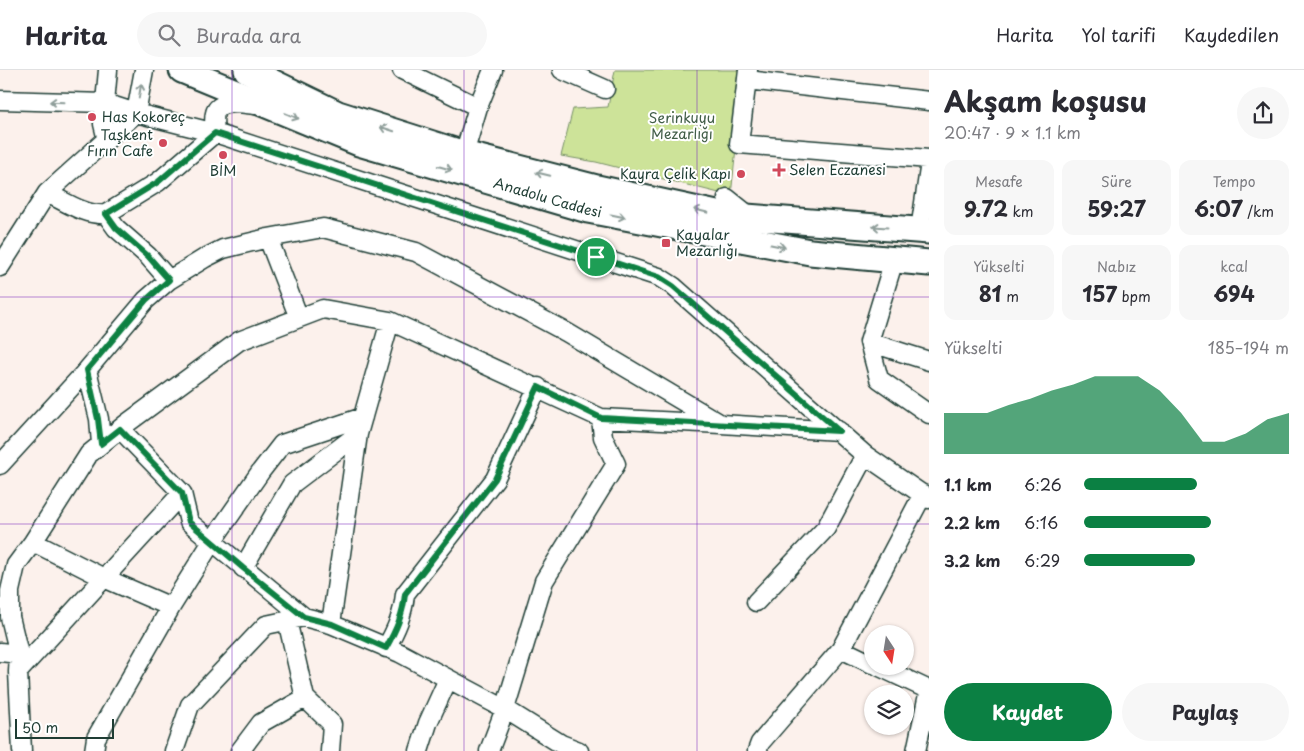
<!DOCTYPE html>
<html lang="tr">
<meta charset="utf-8">
<style>
:root{--surface:#fff;--page:#f7f7f7;--text:#2b2b33;--muted:#7c7c81;--line:#e1e1e2;--accent:#0b8043}
body{margin:0;font-family:"Playpen Sans",sans-serif;background:var(--page);color:var(--text);height:100vh;display:flex;flex-direction:column;font-size:19px;white-space:nowrap}
*{box-sizing:border-box;margin:0}
p{font-size:16px;color:var(--muted)}
.icon{flex:none;width:28px;height:28px;fill:none;stroke:currentColor;stroke-width:2;stroke-linecap:round;stroke-linejoin:round}
.map{position:relative;flex:1;overflow:hidden}
.side{display:flex;flex-direction:column;background:var(--surface);width:375px}
.side>*{flex:none}
.needle{width:32px;rotate:168deg}
.tools{position:absolute;left:864px;top:555px;display:grid;gap:10px}
.tools a{display:grid;place-items:center;width:50px;height:50px;border-radius:50%;background:var(--surface);box-shadow:0 1px 4px #0004;font-size:25px}
.scale{position:absolute;left:15px;bottom:12px;width:99px;box-sizing:border-box;padding-left:5px;border:2px solid #1f3d34;border-top:0;font-size:14px;line-height:18px;white-space:nowrap;color:#1f3d34;-webkit-text-stroke:4px #fff;paint-order:stroke}
.pin{position:absolute;display:grid;place-items:center;width:42px;height:42px;color:#fff;margin:-21px;border:2px solid #fff;border-radius:50%;box-shadow:0 1px 5px #0007}
.round{display:grid;place-items:center;flex:none;width:52px;height:52px;border-radius:26px;background:var(--page)}
.overview{display:flex;align-items:center;justify-content:space-between;height:85px;padding:0 15px}
h1{font-size:28px;font-weight:700;line-height:38px}
.metrics{display:grid;grid-template-columns:repeat(3,1fr);gap:8px;height:85px;padding:5px 15px}
.metrics div{display:grid;align-content:center;border-radius:12px;background:var(--page);text-align:center}
.metrics b{font-size:21px;font-weight:700}
.metrics small{font-size:14px;font-weight:400}
.metrics p{font-size:14px}
.chart{height:140px;padding:10px 15px}
.chart p{display:flex;justify-content:space-between}
.chart svg{width:100%;height:90px;margin-top:5px;fill:var(--accent);opacity:.7}
.cta{display:flex;gap:10px;margin-top:auto;padding:10px 15px}
.cta a{flex:1;height:58px;border-radius:30px;background:var(--accent);color:#fff;font-size:20px;font-weight:700;line-height:58px;text-align:center}
.cta a+a{background:var(--page);color:var(--text)}
ul{padding:0 15px;list-style:none;font-size:16px}
li{display:grid;grid-template-columns:80px 60px 1fr;align-items:center;height:38px}
li i{height:12px;border-radius:6px;background:var(--accent)}
header{display:flex;align-items:center;gap:30px;box-sizing:border-box;height:70px;padding:0 25px;background:var(--surface);border-bottom:1px solid var(--line)}
header strong{font-size:24px}
nav{display:flex;gap:28px;margin-inline-start:auto;font-size:18px}
.search{width:350px;height:45px;background:var(--page);display:flex;align-items:center;gap:12px;box-sizing:border-box;padding:0 18px;border-radius:28px;color:var(--muted);font-size:19px}
main{display:flex;flex:1;min-height:0}
.map>svg:first-child{display:block}
</style>
<header>
<strong>Harita</strong>
<div class="search"><svg class="icon" aria-label="search" viewBox="0 0 24 24"><circle cx="10" cy="10" r="6"/><path d="M15 15l6 6"/></svg>Burada ara</div>
<nav><a>Harita</a><a>Yol tarifi</a><a>Kaydedilen</a></nav>
</header>
<main>
<div class="map">
<svg width="929" height="681" viewBox="0 0 929 681">
<rect width="100%" height="100%" fill="#fcf1ec"/>
<filter id="ink" filterUnits="userSpaceOnUse"><feTurbulence type="fractalNoise" baseFrequency=".02" numOctaves="2"/><feDisplacementMap in="SourceGraphic" scale="10" xChannelSelector="R" yChannelSelector="G"/><feConvolveMatrix kernelMatrix="1 2 1 2 8 2 1 2 1" color-interpolation-filters="sRGB"/></filter>
<g filter="url(#ink)">
<!-- green -->
<path fill="#cde399" stroke="#769066" d="M615 0H744L731 126 596 92 561 86 573 39 608 37Z"/>
<g fill="none" stroke-linecap="round" stroke-linejoin="round">
<defs>
<path id="minor" d="M402 0 478 37
M562 0 605 19
M748 0 739 74 929 89
M747 10 929 31
M0 30 105 33 136 43 215 63 659 207 673 216 865 385 929 429
M107 70 103 54 108 0
M464 84 478 37 493 0
M47 123C66 132 85 146 106 144L158 112 215 63C215 57 213 49 215 43 219 29 245 34 255 35
M727 128 752 148
M106 144 116 158 148 186 169 210
M920 160 929 99
M268 168 299 248
M894 190 869 272 879 309 929 344
M0 197 47 123 136 43 144 0
M869 272 929 291
M87 300 99 349 101 374
M120 359 182 423 189 452 304 547
M0 395 87 300 146 230 169 210 205 188 223 179 268 168 323 158 416 182 566 262 721 354 839 361
M33 472 104 508 171 537
M243 498 292 414 358 364
M756 532 826 458 865 385
M287 550 305 628 332 654 330 681
M331 554 358 364 390 251
M386 578C396 560 403 545 405 524L495 409 538 317
M841 579 872 594
M0 582 19 584
M878 596 929 620
M18 602 182 423
M22 681 18 602 19 584 10 547V521L16 495 33 472 89 384 126 354 239 271 323 239 390 251 601 348 721 354
M94 681 96 668 171 537 213 470 261 401 282 374 363 347
M174 681 190 635 266 555 304 547 331 554 400 583 505 639 561 674 579 681
M240 681 261 653 305 628
M419 681 428 653 448 609
M489 681 505 639 544 511 616 394 603 367 601 348
M757 681 760 673 841 579 923 424
M916 681 929 620"/>
<g id="highway">
<path id="s1" d="M182 0 359 73 588 140 810 182 929 193"/>
<path d="M247 0 338 44 464 84 597 118 721 145 929 161"/>
</g>
</defs>
<!-- minor casing -->
<use href="#minor" stroke="#1f3d34" stroke-width="21"/>
<!-- highway casing -->
<use href="#highway" stroke="#1f3d34" stroke-width="29"/>
<!-- minor -->
<use href="#minor" stroke="#fff" stroke-width="18"/>
<!-- highway -->
<use href="#highway" stroke="#fff" stroke-width="25"/>
</g>
<!-- one-way arrows -->
<defs><path id="oneway-shaft" d="M-6 0H5M1.5-3L5.5 0L1.5 3" fill="none" stroke-width="1.6" stroke-linecap="round" stroke-linejoin="round" transform="scale(1.25)"/></defs>
<g stroke="#8f9e9a">
<use href="#oneway-shaft" transform="translate(140 21) rotate(-81)"/>
<use href="#oneway-shaft" transform="translate(57 32) rotate(-178)"/>
<use href="#oneway-shaft" transform="translate(292 46) rotate(22)"/>
<use href="#oneway-shaft" transform="translate(387 59) rotate(-162)"/>
<use href="#oneway-shaft" transform="translate(445 98) rotate(16)"/>
<use href="#oneway-shaft" transform="translate(543 104) rotate(-166)"/>
<use href="#oneway-shaft" transform="translate(701 141) rotate(-167)"/>
<use href="#oneway-shaft" transform="translate(618 146) rotate(11)"/>
<use href="#oneway-shaft" transform="translate(880 157) rotate(-176)"/>
<use href="#oneway-shaft" transform="translate(778 176) rotate(11)"/>
</g>
</g>
<g fill="none" stroke-linecap="round" stroke-linejoin="round" filter="url(#ink)">
<defs>
<path id="route" d="M215 63 659 207 673 216 839 361 601 348 538 317 495 409 405 524C403 545 396 560 386 578L332 554 304 547 243 498 189 452 182 423 120 359 101 374 98 349 87 300 146 230 169 210 148 186 116 158 106 144 158 112Z"/>
</defs>
<!-- route casing -->
<use href="#route" stroke="#fff" stroke-width="10"/>
<!-- route -->
<use href="#route" stroke="#0b8043" stroke-width="6"/>
</g>
<!-- grid -->
<path fill="none" stroke="#7b2cbf" stroke-width="1" stroke-opacity="0.55" d="M232 0V681M464 0V681M697 0V681M0 227H929M0 454H929"/>
<!-- markers -->
<g fill="#d1495b" stroke="#fff" stroke-width="2">
<circle cx="92" cy="47" r="5"/>
<circle cx="163" cy="73" r="5"/>
<circle cx="223" cy="85" r="5"/>
<path d="M776.5 92.5h5v5h5v5h-5v5h-5v-5h-5v-5h5z"/>
<circle cx="741" cy="104" r="5"/>
<rect x="661" y="168" width="10" height="10" rx="2.5"/>
</g>
<g text-anchor="middle" stroke-width="4" stroke-linejoin="round" paint-order="stroke">
<!-- poi labels -->
<g font-size="14" fill="#1f3d34" stroke="#fff" text-anchor="start">
<text x="102" y="52">Has Kokoreç</text>
<text x="153" y="70" text-anchor="end">Taşkent<tspan x="153" dy="16">Fırın Cafe</tspan></text>
<text x="789" y="105">Selen Eczanesi</text>
<text x="223" y="106" text-anchor="middle">BİM</text>
<text x="731" y="109" text-anchor="end">Kayra Çelik Kapı</text>
<text x="676" y="170">Kayalar<tspan x="676" dy="16">Mezarlığı</tspan></text>
</g>
<!-- park labels -->
<g font-size="14" fill="#425e48" stroke="#fff">
<text x="682" y="53">Serinkuyu<tspan x="682" dy="16">Mezarlığı</tspan></text>
</g>
<!-- street labels -->
<g font-size="14" fill="#1f3d34" stroke="#fff">
<text dy="5" stroke="none"><textPath href="#s1" startOffset="388">Anadolu Caddesi</textPath></text>
</g>
</g>
</svg>
<div class="tools">
<a><svg class="needle" viewBox="-14 -14 28 28"><path d="M0-13l5 13h-10z" fill="#e53935"/><path d="M0 13l5-13h-10z" fill="#7c7c81"/></svg></a>
<a><svg class="icon" aria-label="layers" viewBox="0 0 24 24"><path d="M12 4l9 5-9 5-9-5zM3 14l9 5 9-5"/></svg></a>
</div>
<div class="scale">50 m</div>
<div class="pin" style="left:596px;top:187px;background:#1e9e55"><svg class="icon" aria-label="arrive" viewBox="0 0 24 24"><path d="M6 21V4h12l-3 4 3 4H6"/></svg></div>
</div>
<section class="side">
<div class="overview"><div><h1>Akşam koşusu</h1><p>20:47 · 9 × 1.1 km</p></div><a class="round"><svg class="icon" aria-label="share" viewBox="0 0 24 24"><path d="M12 15V3M7 8l5-5 5 5M5 13v7h14v-7"/></svg></a></div>
<div class="metrics">
<div><p>Mesafe</p><b>9.72<small> km</small></b></div>
<div><p>Süre</p><b>59:27</b></div>
<div><p>Tempo</p><b>6:07<small> /km</small></b></div>
</div>
<div class="metrics">
<div><p>Yükselti</p><b>81<small> m</small></b></div>
<div><p>Nabız</p><b>157<small> bpm</small></b></div>
<div><p>kcal</p><b>694</b></div>
</div>
<div class="chart"><p><span>Yükselti</span>185–194 m</p>
<svg viewBox="0 0 160 44" preserveAspectRatio="none"><path d="M0 44V24L10 24L20 24L30 20L40 17L50 13L60 10L70 6L80 6L90 6L100 13L110 24L120 38L130 38L140 34L150 27L160 24V44z"/></svg>
</div>
<ul>
<li><b>1.1 km</b>6:26<i style="width:55%"></i></li>
<li><b>2.2 km</b>6:16<i style="width:62%"></i></li>
<li><b>3.2 km</b>6:29<i style="width:54%"></i></li>
</ul>
<div class="cta"><a>Kaydet</a><a>Paylaş</a></div>
</section>
</main>
